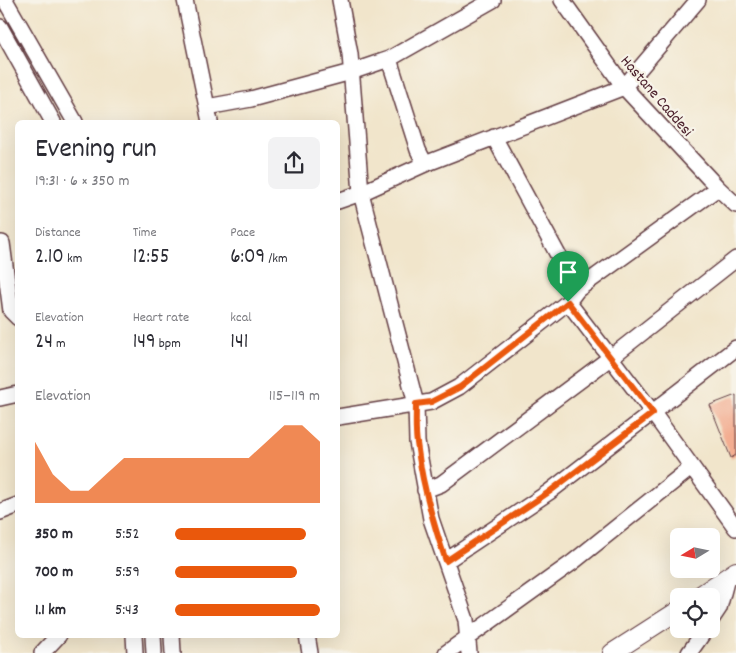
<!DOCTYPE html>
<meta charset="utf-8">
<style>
:root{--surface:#fff;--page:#f2f2f3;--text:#2b2b33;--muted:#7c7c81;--accent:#ea580c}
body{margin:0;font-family:Dekko,sans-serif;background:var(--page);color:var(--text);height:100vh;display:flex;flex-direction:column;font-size:19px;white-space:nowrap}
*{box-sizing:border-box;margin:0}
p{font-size:16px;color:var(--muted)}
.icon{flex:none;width:28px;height:28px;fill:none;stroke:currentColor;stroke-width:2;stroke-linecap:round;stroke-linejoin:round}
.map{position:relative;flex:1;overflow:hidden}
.sheet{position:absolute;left:15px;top:120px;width:325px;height:518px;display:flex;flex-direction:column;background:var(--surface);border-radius:8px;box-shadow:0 5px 20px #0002}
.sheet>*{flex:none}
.needle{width:32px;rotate:260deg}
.tools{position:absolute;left:670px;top:528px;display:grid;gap:10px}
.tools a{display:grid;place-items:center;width:50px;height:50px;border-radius:8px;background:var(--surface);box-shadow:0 5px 20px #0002;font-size:25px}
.pin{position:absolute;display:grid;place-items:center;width:42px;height:42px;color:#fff;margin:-51px -21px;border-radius:50% 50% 50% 0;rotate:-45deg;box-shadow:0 0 5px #0007}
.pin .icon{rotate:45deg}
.round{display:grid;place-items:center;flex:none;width:52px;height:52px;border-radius:8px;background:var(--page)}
.head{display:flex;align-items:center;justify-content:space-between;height:85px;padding:0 20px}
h1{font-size:28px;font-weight:600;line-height:38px}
.figures{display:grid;grid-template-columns:repeat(3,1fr);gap:8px;height:85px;padding:5px 20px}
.figures div{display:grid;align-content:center}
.figures b{font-size:21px;font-weight:600}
.figures small{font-size:14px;font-weight:400}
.figures p{font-size:14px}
.chart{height:140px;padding:10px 20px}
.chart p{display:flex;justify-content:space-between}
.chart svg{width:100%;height:90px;margin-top:5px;fill:var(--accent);opacity:.7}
ul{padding:0 20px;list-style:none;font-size:16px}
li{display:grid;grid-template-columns:80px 60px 1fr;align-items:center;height:38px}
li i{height:12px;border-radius:6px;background:var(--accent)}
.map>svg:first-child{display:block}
</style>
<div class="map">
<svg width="736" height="653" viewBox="0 0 736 653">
<rect width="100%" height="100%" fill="#f7f3e8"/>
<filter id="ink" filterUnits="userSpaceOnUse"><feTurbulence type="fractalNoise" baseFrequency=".02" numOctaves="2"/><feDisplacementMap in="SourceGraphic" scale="10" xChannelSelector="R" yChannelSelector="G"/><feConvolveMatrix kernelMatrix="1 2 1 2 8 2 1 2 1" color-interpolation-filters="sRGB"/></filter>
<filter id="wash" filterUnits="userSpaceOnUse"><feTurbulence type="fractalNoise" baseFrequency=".0096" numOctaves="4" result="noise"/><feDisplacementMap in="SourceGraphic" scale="20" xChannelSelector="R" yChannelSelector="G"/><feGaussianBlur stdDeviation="1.12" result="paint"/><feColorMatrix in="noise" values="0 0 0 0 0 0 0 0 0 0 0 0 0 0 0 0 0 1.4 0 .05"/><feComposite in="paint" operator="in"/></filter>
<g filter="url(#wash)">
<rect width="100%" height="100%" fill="#f1e5cb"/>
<g id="blocks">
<!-- building -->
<path fill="#f3ad91" d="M736 395V455L731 458 710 405Z"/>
</g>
</g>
<g filter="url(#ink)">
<use href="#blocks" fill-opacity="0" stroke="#633d43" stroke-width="1"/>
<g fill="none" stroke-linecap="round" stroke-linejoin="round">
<defs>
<path id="minor" d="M5 0 75 122
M185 0 210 122
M340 0 350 54 361 193 416 404 417 442 431 519 466 620 469 653
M562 0 624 87 718 188 736 205
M0 27 53 122
M389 59 418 150 425 164
M207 107 251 99 351 72 389 59 493 0
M494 137 577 290
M338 201 361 193 425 164 624 87 698 0
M2 243 11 311 18 318
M568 302 653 413 736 528
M0 398 18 394
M338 417 431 402 459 387 568 302 577 290 718 188
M425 490 441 484 610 358 736 259
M0 512 18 505
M446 561 549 492 736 348
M711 620 719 608 727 578
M134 635 135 653
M153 635 154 653
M172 635 173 653
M307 635 310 653
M42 653 59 635
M446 653 573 562 692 467
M689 653 706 629"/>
<path id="tertiary" d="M699 596 736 571
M612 653 679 610"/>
</defs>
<!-- minor casing -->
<use href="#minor" stroke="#633d43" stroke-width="18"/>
<!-- tertiary casing -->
<use href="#tertiary" stroke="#633d43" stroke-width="20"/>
<!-- minor -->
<use href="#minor" stroke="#fff" stroke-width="15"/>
<!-- tertiary -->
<use href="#tertiary" stroke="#fff" stroke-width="18"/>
</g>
</g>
<g fill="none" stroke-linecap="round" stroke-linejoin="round" filter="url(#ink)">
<defs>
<path id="route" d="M568 302 653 413 549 492 446 561C433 523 422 484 417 443 415 431 416 417 416 404L431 402 460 387Z"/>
</defs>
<!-- route casing -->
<use href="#route" stroke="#fff" stroke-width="10"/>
<!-- route -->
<use href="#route" stroke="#ea580c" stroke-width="6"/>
</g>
<g text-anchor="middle" stroke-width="4.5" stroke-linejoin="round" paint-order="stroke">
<!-- street labels -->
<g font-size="16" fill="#4a1f2b" stroke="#f7f3e8">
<text transform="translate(658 95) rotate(49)" y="6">Hastane Caddesi</text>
</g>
</g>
</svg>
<div class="tools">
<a><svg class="needle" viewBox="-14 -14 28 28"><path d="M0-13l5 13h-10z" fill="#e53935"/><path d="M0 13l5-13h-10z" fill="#7c7c81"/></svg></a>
<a><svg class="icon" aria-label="locate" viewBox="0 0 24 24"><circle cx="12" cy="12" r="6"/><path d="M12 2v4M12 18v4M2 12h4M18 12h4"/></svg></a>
</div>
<div class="pin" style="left:568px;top:302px;background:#1e9e55"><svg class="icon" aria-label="arrive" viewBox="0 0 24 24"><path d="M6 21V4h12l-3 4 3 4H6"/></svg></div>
<section class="sheet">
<div class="head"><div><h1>Evening run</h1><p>19:31 · 6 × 350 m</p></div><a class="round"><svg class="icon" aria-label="share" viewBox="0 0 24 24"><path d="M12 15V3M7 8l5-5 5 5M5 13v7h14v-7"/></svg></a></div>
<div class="figures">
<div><p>Distance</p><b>2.10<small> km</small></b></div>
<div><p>Time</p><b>12:55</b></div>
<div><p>Pace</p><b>6:09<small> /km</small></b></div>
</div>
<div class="figures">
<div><p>Elevation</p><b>24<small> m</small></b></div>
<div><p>Heart rate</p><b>149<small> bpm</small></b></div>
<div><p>kcal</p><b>141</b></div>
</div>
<div class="chart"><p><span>Elevation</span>115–119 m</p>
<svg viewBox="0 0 160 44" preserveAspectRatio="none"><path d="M0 44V14L10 30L20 38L30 38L40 30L50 22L60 22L70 22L80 22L90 22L100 22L110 22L120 22L130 14L140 6L150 6L160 14V44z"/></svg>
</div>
<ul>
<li><b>350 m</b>5:52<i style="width:90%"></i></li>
<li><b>700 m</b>5:59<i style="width:84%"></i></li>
<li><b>1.1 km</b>5:43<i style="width:100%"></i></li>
</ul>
</section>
</div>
